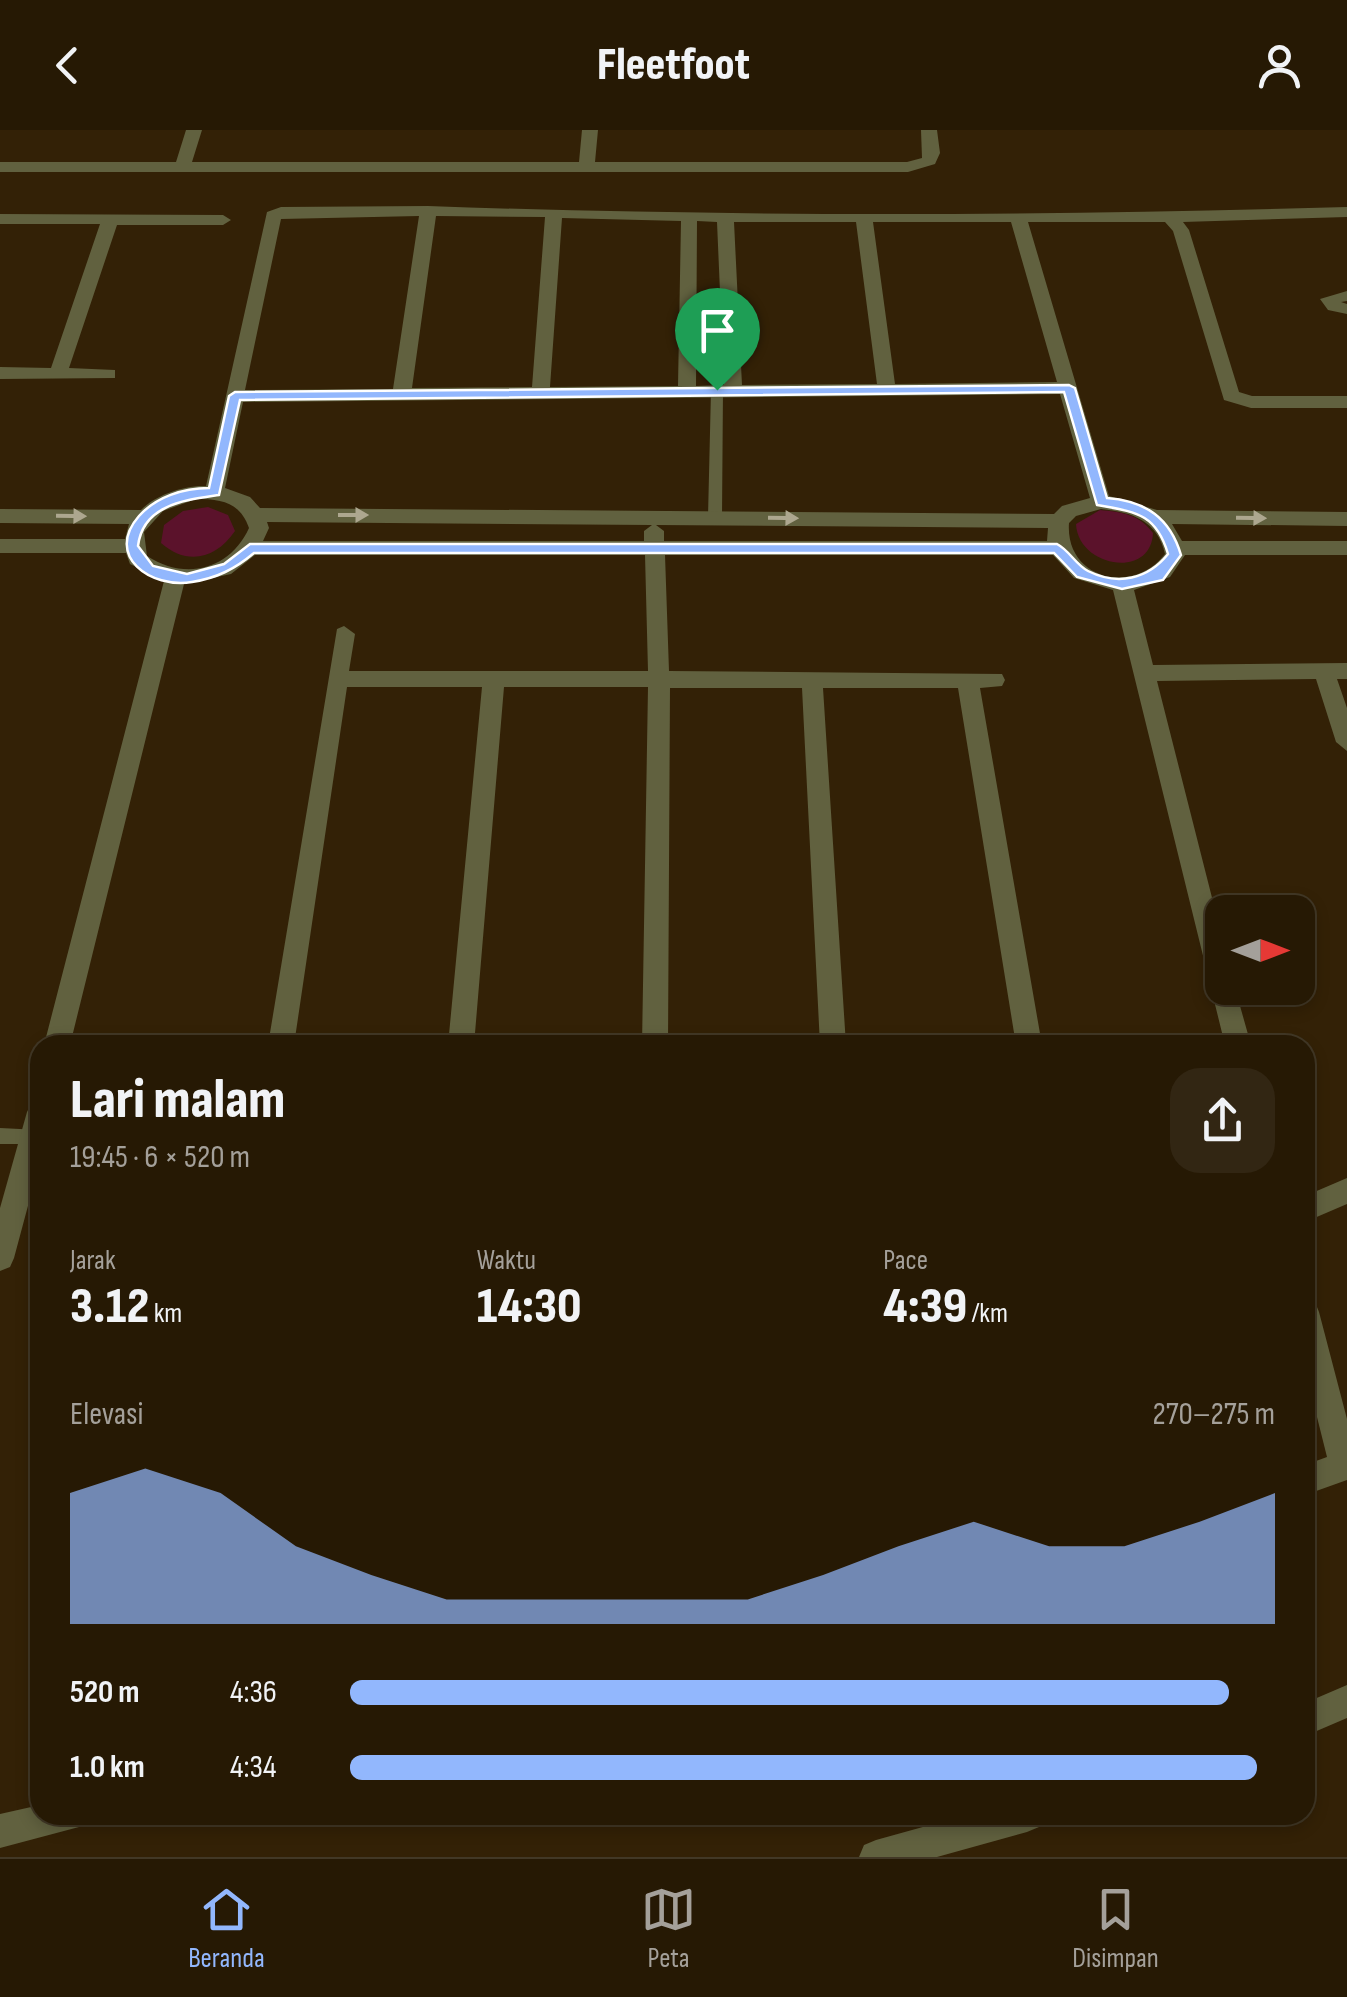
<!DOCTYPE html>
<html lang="id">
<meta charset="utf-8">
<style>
:root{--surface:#261904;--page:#322613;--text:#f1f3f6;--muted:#a4a09a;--line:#423826;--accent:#92b7fd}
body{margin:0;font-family:"Sofia Sans Condensed",sans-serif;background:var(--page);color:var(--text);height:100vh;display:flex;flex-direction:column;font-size:38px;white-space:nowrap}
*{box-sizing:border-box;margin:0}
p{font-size:32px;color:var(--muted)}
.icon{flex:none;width:55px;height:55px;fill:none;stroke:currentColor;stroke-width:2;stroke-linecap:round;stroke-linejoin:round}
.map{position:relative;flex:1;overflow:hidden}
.side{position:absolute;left:30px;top:905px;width:1285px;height:790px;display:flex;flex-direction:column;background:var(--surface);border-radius:30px;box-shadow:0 5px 15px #0003,0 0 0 2px var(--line)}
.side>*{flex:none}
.needle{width:65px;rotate:90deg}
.tools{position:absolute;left:1205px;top:765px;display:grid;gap:20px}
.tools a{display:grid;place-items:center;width:110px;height:110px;border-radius:20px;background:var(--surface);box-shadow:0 5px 15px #0003,0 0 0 2px var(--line);font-size:50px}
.pin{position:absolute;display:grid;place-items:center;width:85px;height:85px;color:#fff;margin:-102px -42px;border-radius:50% 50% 50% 0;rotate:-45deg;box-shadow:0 0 10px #0007}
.pin .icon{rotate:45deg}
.round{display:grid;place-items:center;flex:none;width:105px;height:105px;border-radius:30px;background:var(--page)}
.head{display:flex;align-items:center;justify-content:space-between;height:170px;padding:0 40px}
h1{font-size:55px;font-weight:800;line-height:75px}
.figures{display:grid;grid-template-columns:repeat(3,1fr);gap:15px;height:170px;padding:10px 40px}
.figures div{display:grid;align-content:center}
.figures b{font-size:50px;font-weight:800}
.figures small{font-size:28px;font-weight:400}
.figures p{font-size:28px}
.chart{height:280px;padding:20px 40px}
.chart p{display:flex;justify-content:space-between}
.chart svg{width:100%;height:180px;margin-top:10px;fill:var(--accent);opacity:.7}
ul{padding:0 40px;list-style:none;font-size:32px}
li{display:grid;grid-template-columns:160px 120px 1fr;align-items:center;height:75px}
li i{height:25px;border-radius:12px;background:var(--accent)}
header{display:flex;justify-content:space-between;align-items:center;height:130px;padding:0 40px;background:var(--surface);font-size:45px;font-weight:800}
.tabs{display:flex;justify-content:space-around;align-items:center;height:140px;border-top:2px solid var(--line);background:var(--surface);font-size:28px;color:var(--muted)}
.tabs a{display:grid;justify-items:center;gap:5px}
.tabs .current{color:var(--accent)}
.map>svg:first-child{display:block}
</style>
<header><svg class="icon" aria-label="back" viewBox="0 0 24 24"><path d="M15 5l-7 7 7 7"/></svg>Fleetfoot<svg class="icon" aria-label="person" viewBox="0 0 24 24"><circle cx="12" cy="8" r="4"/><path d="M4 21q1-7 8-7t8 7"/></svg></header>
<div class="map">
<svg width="1347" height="1727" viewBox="0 0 1347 1727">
<rect width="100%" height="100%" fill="#332106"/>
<!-- green -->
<path fill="#5b122b" d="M208 377 228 385 235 401C216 429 187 436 161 413L164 395 183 381Z
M1100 380C1122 382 1139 384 1153 403 1151 450 1078 437 1076 394Z"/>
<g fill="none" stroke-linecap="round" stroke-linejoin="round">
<!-- lane -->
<path fill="#61613f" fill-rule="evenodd" d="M717 256 723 260 722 387 715 392 708 387 711 260Z
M0 998 40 1000V1011L33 1014H0Z"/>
<!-- street -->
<path fill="#61613f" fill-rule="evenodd" d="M186 0H202L192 32H579L582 0H598L595 32H907L922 28 921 0H937L940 23 935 34 908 42H0V32H176Z
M428 76C734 87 1041 86 1347 77V87L1183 92 1189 100 1239 262 1252 266H1347V278H1251L1224 270 1173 101 1165 92H1028L1109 366 1157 380 1347 382V396L1172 394 1182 411H1347V425H1185L1170 447 1134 460 1153 535 1347 533V549H1337L1347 578V621L1336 612 1316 549 1157 551 1222 807V858H1235L1251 915H1225L1113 460 1074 448 1053 425H665L669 541 1002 544 1005 550 1002 556 980 558 1042 915H1016L958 558H823L846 915H820L802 558H670L668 915H642L648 557H504L474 915H448L482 557H347L294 915H268L337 499 344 496 355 504 349 541H648L645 425H255L231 444 184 454 70 915H44L164 451 130 434 126 423H0V409H125L129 394 0 393V379L141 380C155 365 185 355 206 356L267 82 281 77ZM419 86 393 259 245 260 281 89ZM436 86 545 87 532 257 412 258ZM562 88 681 91 678 256 550 257ZM697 91 717 92 724 255 696 256ZM734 92H856L877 254 742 255ZM873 92H1011L1057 252 895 254ZM1060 264 1090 368 1062 376 1054 384 260 378 250 367 225 358 243 272ZM196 369C221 369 240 372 249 398 230 440 185 451 147 426L144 402 163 381ZM1101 379C1132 382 1158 391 1165 424 1133 466 1065 449 1069 393L1076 386ZM267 392 652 395 644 401V411H263L269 398ZM656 395 1048 398 1047 411H664V401Z
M0 84 223 85 231 90 223 95H117L69 238 115 240V248L0 249V237L51 238 100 94H0Z
M1347 161V171L1341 172 1347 174V184L1328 180 1320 169Z
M40 970V1031L14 1128 10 1137 0 1141V1078L27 982 31 974Z
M1347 1048V1074L1305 1092V1066Z
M1305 1168 1315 1172 1319 1182 1347 1289V1350L1305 1365V1335L1327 1327 1305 1239Z
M1347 1555V1588L1305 1606V1573Z
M40 1675V1685H84L79 1697 0 1718V1684Z
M966 1685H1044L1039 1697 1027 1702 937 1727H859L864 1715 876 1710Z"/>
</g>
<!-- one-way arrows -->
<defs><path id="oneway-solid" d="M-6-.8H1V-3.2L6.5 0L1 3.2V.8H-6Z" transform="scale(2.5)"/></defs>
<g fill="#ada78f">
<use href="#oneway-solid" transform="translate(353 385)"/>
<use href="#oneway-solid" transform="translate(71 386) rotate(1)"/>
<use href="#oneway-solid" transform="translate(783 388) rotate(1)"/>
<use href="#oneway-solid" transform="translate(1251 388) rotate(1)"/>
</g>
<!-- route -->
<path fill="#92b7fd" stroke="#fff" stroke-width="2.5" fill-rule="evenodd" d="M1069 255 1075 258 1107 368C1146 371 1170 388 1181 425L1163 450 1122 459 1077 447 1054 423H254C235 439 217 448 192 452 151 459 104 426 139 386 156 367 183 358 209 358L229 266 235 262ZM1064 262 1097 375C1135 382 1156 383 1168 424 1148 449 1118 456 1088 441 1076 435 1069 420 1057 414H250L224 434 187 444 153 436 138 416C143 374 186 370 219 365L240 270Z"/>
</svg>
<div class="tools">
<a><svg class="needle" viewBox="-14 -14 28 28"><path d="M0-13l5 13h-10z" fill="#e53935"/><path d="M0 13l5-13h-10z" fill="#a4a09a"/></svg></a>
</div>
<div class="pin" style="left:717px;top:260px;background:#1e9e55"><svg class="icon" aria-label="arrive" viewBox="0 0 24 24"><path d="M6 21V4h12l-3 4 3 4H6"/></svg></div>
<section class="side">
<div class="head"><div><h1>Lari malam</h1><p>19:45 · 6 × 520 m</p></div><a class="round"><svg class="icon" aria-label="share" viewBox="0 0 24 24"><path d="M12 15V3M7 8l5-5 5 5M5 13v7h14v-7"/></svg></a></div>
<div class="figures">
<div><p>Jarak</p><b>3.12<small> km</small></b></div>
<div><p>Waktu</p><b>14:30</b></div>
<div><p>Pace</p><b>4:39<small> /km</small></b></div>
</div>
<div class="chart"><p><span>Elevasi</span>270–275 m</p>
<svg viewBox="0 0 160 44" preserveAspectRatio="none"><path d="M0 44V12L10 6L20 12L30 25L40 32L50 38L60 38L70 38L80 38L90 38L100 32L110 25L120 19L130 25L140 25L150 19L160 12V44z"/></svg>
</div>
<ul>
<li><b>520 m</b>4:36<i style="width:95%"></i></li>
<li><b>1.0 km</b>4:34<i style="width:98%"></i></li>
</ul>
</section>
</div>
<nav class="tabs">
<a class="current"><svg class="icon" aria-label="home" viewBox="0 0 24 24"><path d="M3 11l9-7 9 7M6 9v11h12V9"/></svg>Beranda</a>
<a><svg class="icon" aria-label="map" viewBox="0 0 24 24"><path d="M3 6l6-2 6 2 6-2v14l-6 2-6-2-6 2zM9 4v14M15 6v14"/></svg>Peta</a>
<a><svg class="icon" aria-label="saved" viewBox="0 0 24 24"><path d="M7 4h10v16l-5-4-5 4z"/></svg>Disimpan</a>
</nav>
